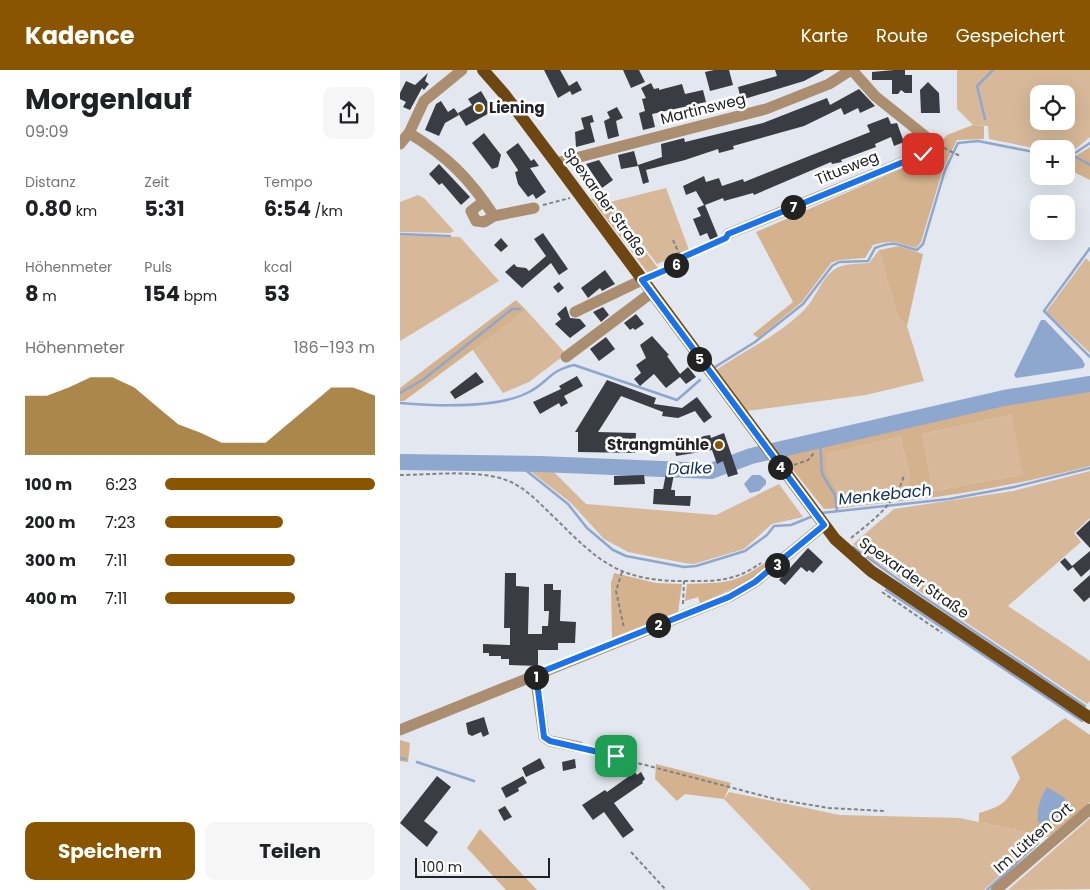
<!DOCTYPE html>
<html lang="de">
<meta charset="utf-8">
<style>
:root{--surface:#fff;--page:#f6f6f6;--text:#202124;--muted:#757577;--accent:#895501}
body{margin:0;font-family:Poppins,sans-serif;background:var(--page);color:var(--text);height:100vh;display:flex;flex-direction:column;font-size:19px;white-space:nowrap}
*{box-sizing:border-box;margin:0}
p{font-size:16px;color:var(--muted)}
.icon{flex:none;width:28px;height:28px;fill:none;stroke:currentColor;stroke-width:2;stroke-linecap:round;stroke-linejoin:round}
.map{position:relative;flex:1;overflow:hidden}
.panel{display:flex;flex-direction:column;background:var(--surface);width:400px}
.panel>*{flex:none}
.controls{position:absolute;left:630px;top:15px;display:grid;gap:10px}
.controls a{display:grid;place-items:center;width:45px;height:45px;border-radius:10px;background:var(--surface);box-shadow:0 5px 20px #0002;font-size:25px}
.scale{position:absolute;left:15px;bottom:12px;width:135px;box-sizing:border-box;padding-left:5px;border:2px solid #202225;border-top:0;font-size:14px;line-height:18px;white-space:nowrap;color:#202225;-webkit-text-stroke:4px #fff;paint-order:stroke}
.pin{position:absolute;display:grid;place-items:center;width:42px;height:42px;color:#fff;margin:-21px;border-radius:10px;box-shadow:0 2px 8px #0006}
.km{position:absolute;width:25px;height:25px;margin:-12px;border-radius:50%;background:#222;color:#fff;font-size:14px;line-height:25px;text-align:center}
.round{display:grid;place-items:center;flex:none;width:52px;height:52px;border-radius:10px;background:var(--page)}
.headline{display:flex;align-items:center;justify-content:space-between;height:85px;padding:0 25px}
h1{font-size:28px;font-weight:700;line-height:38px}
.figures{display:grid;grid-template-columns:repeat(3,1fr);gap:8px;height:85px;padding:5px 25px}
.figures div{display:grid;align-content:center}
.figures b{font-size:21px;font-weight:700}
.figures small{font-size:14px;font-weight:400}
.figures p{font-size:14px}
.chart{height:140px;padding:10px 25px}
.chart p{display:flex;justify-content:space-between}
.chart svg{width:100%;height:90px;margin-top:5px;fill:var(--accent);opacity:.7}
.action{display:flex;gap:10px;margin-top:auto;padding:10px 25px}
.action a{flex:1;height:58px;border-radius:10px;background:var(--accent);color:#fff;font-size:20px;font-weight:700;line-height:58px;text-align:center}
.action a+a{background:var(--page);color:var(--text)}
ul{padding:0 25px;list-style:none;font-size:16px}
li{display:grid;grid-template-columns:80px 60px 1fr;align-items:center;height:38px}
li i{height:12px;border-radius:6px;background:var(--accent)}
header{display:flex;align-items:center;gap:30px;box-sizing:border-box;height:70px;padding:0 25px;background:var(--accent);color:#fff}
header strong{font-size:24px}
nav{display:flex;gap:28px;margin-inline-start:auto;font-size:18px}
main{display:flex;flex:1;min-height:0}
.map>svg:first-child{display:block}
</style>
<header>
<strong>Kadence</strong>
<nav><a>Karte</a><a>Route</a><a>Gespeichert</a></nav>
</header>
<main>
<section class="panel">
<div class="headline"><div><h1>Morgenlauf</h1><p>09:09</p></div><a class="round"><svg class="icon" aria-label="share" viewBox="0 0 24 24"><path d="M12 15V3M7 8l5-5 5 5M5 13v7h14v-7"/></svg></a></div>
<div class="figures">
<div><p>Distanz</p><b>0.80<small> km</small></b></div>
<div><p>Zeit</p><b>5:31</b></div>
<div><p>Tempo</p><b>6:54<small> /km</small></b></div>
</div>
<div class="figures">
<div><p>Höhenmeter</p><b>8<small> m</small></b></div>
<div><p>Puls</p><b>154<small> bpm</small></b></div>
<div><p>kcal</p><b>53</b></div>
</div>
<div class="chart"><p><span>Höhenmeter</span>186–193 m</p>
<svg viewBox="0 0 160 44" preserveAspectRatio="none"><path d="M0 44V15L10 15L20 11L30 6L40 6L50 11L60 20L70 29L80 33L90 38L100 38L110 38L120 29L130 20L140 11L150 11L160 15V44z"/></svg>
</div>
<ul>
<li><b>100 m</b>6:23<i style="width:100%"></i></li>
<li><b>200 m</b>7:23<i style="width:56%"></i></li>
<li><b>300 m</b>7:11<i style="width:62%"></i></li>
<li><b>400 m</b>7:11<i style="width:62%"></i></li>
</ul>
<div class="action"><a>Speichern</a><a>Teilen</a></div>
</section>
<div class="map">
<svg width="690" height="820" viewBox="0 0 690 820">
<rect width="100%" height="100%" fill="#e3e7ef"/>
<!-- green -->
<path fill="#d7b999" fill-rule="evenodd" d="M557 0H690V67L667 86 666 79H639L589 69 588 56 573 55 557 39ZM639 24H666V51H639Z
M266 118 289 180 257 194 210 132Z
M18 125 24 128 54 161 50 163 0 162V132Z
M0 165 60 167 99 211 0 271Z
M479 180 498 248 507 256 524 311 466 325 347 341 316 300C345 280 380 265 405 239 416 228 422 207 435 199 444 193 458 194 469 193Z
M686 188 690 192V283L646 242Z
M126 240 166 284 129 312 103 323 72 279Z
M611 345 624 404 533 421 522 364Z
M500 367 510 405 503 431 442 438C439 414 423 408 425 384Z
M149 397 186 434 316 445 379 414 403 447 372 454 344 479 294 494 284 493 228 482 204 469 170 432 126 398Z
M690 401V448L674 463 681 472 608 536 690 591V631L687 634 469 487 453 474 494 439 613 421Z
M329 722 440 745 560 748 635 764 634 774 584 820H411L324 729Z
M690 748V819L608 820Z"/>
<!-- forest -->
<path fill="#d4b28d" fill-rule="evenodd" d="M573 55 584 56V69L557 70 543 99 521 172 516 178C498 173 493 169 473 175L465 188 439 190 431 193 402 232 358 268 353 264 393 232 356 162 526 88 547 65Z
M690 77V110L668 99 666 92Z
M203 126 258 198 248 203 191 129Z
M499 176 523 184 507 256 498 248 479 180Z
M116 230 126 240 4 331H0V318Z
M690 318V396C628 412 567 424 503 431L510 405 500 367 426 384C423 407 439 415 442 438L424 439 382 386 608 332ZM611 345 623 404 533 421 522 364Z
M374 486 377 490C352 510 330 521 300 533L298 527 285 531 287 514C331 513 338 513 374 486Z
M214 503 256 513 282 514 278 542 212 568 211 513Z
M665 648 690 665V732L649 767 579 752V743C605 736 607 731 620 708L611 687Z
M0 670 10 673 8 692 0 691Z
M256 694 331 713 324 729 285 724 277 731 255 709Z
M80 759 137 820H106L67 778Z"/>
<!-- water -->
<path fill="#8ea7ce" d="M641 250H645L682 289 685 295 683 298 616 308 614 305Z
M352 405H360L366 410V414L359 421 350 423 344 414Z
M647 717 665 728C669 742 654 752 642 754L638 752C636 741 641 726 647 717Z"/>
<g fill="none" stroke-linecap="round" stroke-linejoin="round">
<!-- stream -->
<path stroke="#8ea7ce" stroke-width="2.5" d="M585 49 577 16 593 0
M674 86 690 95
M666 89 690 73
M0 164 50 166
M690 178 644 241 690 287
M315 297 355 272 403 234 432 196 439 192 468 191 475 178C498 170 496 175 517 180L523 174 545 100 558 73 578 71 639 83
M0 323 24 309 112 239H120
M0 333C36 336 97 339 129 322 149 312 148 301 174 295L277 330 300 310
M420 371 422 404 435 425 437 441
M118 394 168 434 187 458 213 480 226 486 284 497 296 496 345 481 367 465 374 456 391 455 413 446
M421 443 549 429 614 417 690 398
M453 477 506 515 685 636
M486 520 682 651
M0 688 6 689
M17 692 74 711
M587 820 638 773"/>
<!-- river -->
<path stroke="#8ea7ce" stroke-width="16" d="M0 392 140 394 311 401 351 386 604 328 690 314"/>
</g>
<!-- building -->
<path fill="#393d43" d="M144 0H160L169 16 177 11 182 20 172 25 170 21 158 28Z
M223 0H239L245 12 231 18Z
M314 0H329L333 15 310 21 305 2Z
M375 0H425L404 11 341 30 338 17 377 6Z
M494 0H505V5H512V23H505L501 20 498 24H492V10H472V2Z
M28 3 25 11 29 14 24 20 22 18 10 40 3 37 6 32 0 29V23L6 11 15 15Z
M528 12 539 23 540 43H521L520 20Z
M251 13 254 19 259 18V20L282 14 285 24 303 20 306 32 252 44 255 57 243 60 239 43 245 41 242 29 246 28 241 18Z
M459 19 475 36 460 43 458 38 444 45 441 38 404 56 333 76 334 79 319 83 318 79 285 90 246 100 249 112 243 114 238 95 262 87 261 74 284 68 285 72 363 53 427 28 430 35Z
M81 21 93 41 66 56 58 43 72 35 68 29Z
M41 31 48 42 54 38 59 45 45 53 39 66 25 60 36 34Z
M217 37 223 48 216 51 219 66 208 69 204 51 210 48 207 42Z
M192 45 194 52 190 53 195 72 176 77 175 62 184 59 181 48Z
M488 47 491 54 497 53 504 72 494 76 491 67 475 74 476 77 441 90 442 92 432 94 431 92 354 125 353 123 324 131 323 128 305 135 319 169 311 172 307 163 300 166 293 149 301 146 297 138 304 135 296 121 286 125 283 116 304 106 306 112 319 108 322 116 343 109 344 112 470 62 467 55Z
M84 63 101 85 98 97 92 99 72 73Z
M118 73 131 91 134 89 139 96 130 98 146 122 136 129 133 124 128 127 118 114 115 102 119 101 117 102 118 100 106 82Z
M234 81 238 96 221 99 218 85Z
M199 90 213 110 202 118 186 94Z
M39 94 70 127 61 135 42 113 39 115 29 104Z
M143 163 168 199 159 205 151 193 122 218 105 202 114 194 117 197 126 198 129 201 146 186 134 169Z
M101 168 108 176 101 182 94 175Z
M205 200 215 214 202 221 200 218 188 228 181 218Z
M159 212 164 218 158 223 153 217Z
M166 236 170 248 180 249 186 256 170 268 155 254 161 249 157 244Z
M203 237 209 245 201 252 193 242Z
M236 244 244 254 235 260 233 258 230 260 224 253Z
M252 266 269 285 267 286 280 304 288 297 296 307 286 314 280 307 266 318 254 304 240 316 234 309 241 303 236 295 246 288 240 275Z
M206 267 215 279 199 291 190 279Z
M76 302 84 312 55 329 50 322Z
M177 306 183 316 164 326 168 333 161 337 159 333 140 344 133 332 161 319 159 316Z
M207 310 256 328 254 334 282 338 297 327 312 347 304 353 295 341 278 348 262 346 263 342 221 326 198 362 236 363 235 383 178 382V362H175Z
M324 363 338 404 328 407 323 391 317 394 312 380 276 386 275 379 283 377 282 374 304 366 310 365 311 368Z
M266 403 274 404 271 420H275V426H291L290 436 253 434 254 419H263Z
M244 405 245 414 214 415V406Z
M690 450V478L676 463Z
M408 478 423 492 413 503 409 500 407 502 401 497 385 515 379 510Z
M690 481V499L681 507 673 497 668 501 660 492 665 488 672 496Z
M105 503H116V516L129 517 128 564H142V556H148L149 541H144V514H153V520H161L160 551 176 552 175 573H158V580H138V596L109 595V589H101V586H89V583H83V574L110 575V558H104Z
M690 505V527L684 532 673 520Z
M84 647 89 664 83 667 81 662 72 666 68 664 66 653Z
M140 688 145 698 126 707 122 698Z
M175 689 176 698 163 701 162 692Z
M235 702 237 705 241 702 245 709 242 712 243 713 214 733 234 760 223 768 204 742 193 750 182 735 205 720 207 722Z
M37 706 51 717 24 751 38 762 27 777 0 753Z
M123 706 127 713 118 718 119 721 106 728 101 718Z
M105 736 112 747 104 751 98 740Z"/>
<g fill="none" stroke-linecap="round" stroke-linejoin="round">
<!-- path -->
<path stroke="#808388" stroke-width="2" stroke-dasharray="4 2.5" stroke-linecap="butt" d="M538 75 560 86
M143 135 170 128
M273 170 281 188
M252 206 280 193 281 188 321 170
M394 395 408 390 415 382
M0 405C33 405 84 398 113 413 129 421 141 435 154 447 200 493 220 512 289 511 319 511 335 511 361 493
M451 468C472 451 497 433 504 405
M222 502 216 521 224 558
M482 522 542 563
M283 534 284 511
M188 680 375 729 429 738 484 741
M231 782 266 820"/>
<!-- minor -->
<path stroke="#aa8e6f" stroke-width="11" d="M9 63C47 86 70 109 94 146
M0 74 9 63 24 31 62 0
M156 93 366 39 429 14 451 0
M84 131 71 141 76 151 84 152 94 146 134 138
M328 164 523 84 528 72 525 66 475 26 452 0
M175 242 242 210
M166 287 251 223
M135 604 144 667 150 671 179 677
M0 660 329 527 355 512 424 455
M596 820 690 739"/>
<!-- major -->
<path stroke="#6d4612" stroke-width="12" d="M83 0 105 25 156 93 435 469 471 501 690 648"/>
</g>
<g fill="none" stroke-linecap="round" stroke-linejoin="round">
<defs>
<path id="route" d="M216 686 150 671 144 667 136 604 329 527 355 512 424 455 242 210 280 194 281 188 326 168 328 164 523 84"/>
</defs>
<!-- route casing -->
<use href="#route" stroke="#fff" stroke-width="10"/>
<!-- route -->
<use href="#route" stroke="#1a73e8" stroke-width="6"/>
</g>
<!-- markers -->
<g fill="#895501" stroke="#fff" stroke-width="2">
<circle cx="79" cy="38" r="5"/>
<circle cx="319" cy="375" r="5"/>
</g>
<g text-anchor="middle" stroke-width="5" stroke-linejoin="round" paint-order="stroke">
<!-- poi labels -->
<g font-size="15" font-weight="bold" fill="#202225" stroke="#fff" text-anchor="start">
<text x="89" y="43">Liening</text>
<text x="309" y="380" text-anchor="end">Strangmühle</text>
</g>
<!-- street labels -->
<g font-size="15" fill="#202225" stroke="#fff">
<text transform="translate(303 39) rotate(-14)" y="5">Martinsweg</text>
<text transform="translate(447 98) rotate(-22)" y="5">Titusweg</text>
<text transform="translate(205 132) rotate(54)" y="5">Spexarder Straße</text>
<text transform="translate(514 508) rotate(35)" y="5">Spexarder Straße</text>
<text transform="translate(633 768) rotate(-41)" y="5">Im Lütken Ort</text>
</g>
<!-- water labels -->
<g font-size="16" font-style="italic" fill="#113161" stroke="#fff">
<text transform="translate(290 398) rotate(-2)" y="6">Dalke</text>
<text transform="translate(485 424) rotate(-6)" y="6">Menkebach</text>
</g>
</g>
</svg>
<div class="controls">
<a><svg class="icon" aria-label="locate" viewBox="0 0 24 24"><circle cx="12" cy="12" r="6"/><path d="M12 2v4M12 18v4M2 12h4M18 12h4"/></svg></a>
<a>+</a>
<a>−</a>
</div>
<div class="scale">100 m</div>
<div class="pin" style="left:216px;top:686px;background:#1e9e55"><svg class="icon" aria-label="arrive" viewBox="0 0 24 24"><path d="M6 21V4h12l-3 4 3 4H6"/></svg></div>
<div class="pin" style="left:523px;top:84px;background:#d93025"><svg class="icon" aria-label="check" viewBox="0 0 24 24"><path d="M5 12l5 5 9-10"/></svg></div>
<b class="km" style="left:136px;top:607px">1</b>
<b class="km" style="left:258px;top:555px">2</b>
<b class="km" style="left:377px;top:495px">3</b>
<b class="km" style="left:380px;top:397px">4</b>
<b class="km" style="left:299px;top:289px">5</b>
<b class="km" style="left:276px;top:195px">6</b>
<b class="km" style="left:393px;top:137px">7</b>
</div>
</main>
